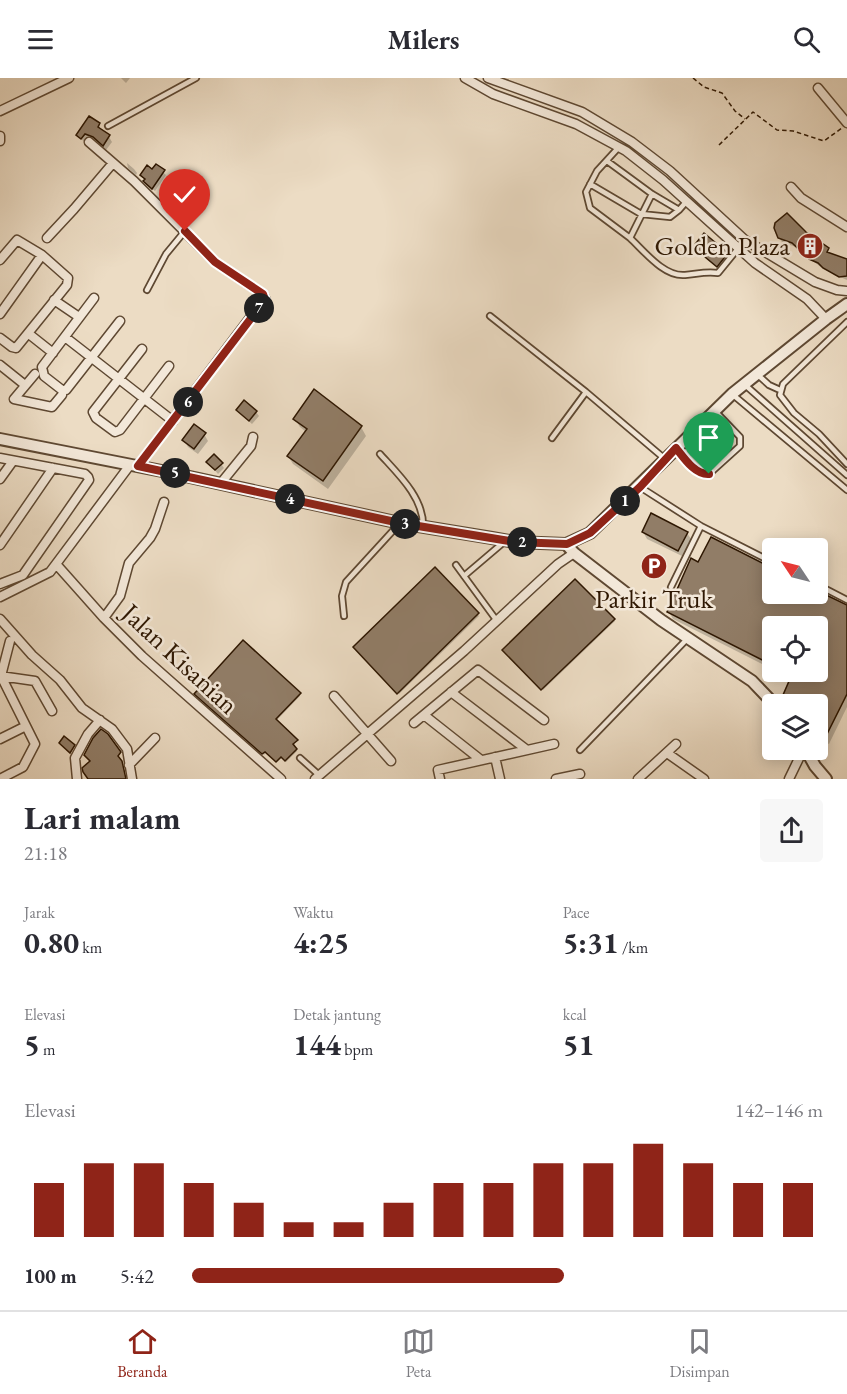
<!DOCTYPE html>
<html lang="id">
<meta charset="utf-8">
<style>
:root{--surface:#fff;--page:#f7f7f7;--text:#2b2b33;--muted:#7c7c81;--line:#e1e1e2;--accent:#8f2418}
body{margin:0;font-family:"EB Garamond",serif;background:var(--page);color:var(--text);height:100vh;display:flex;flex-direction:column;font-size:22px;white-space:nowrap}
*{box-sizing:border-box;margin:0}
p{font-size:20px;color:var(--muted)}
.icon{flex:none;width:33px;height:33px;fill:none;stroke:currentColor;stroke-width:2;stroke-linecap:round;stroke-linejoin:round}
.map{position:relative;height:701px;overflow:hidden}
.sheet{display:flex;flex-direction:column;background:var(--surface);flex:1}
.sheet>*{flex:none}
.needle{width:39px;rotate:305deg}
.buttons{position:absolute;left:762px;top:460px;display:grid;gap:12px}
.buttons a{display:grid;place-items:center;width:66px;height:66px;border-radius:6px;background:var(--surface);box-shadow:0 3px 15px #0003;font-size:30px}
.pin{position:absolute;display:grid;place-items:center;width:51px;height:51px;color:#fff;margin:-62px -26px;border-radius:50% 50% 50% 0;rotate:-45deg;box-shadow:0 0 6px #0007}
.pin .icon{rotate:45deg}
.km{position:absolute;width:30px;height:30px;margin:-15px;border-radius:50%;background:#222;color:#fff;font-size:16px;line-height:30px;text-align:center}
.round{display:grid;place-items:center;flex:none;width:63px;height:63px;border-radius:6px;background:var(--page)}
.summary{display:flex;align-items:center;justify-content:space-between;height:102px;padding:0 24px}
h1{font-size:33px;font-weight:700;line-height:45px}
.figures{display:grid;grid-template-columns:repeat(3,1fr);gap:9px;height:102px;padding:6px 24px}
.figures div{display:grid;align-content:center}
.figures b{font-size:30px;font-weight:700}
.figures small{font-size:16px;font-weight:400}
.figures p{font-size:16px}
.chart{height:168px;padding:12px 24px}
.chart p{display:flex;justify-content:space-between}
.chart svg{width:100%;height:108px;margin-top:6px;stroke:var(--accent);stroke-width:6}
ul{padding:0 24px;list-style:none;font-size:20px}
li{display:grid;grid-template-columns:96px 72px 1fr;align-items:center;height:45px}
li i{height:15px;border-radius:8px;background:var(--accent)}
header{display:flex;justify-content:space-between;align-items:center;height:78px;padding:0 24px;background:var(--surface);font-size:27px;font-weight:700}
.tabs{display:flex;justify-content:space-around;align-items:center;height:84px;border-top:2px solid var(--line);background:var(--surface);font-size:16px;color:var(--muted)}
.tabs a{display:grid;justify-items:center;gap:3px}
.tabs .active{color:var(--accent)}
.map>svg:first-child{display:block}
</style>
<header><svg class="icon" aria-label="menu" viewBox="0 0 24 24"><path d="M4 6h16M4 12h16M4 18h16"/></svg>Milers<svg class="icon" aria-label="search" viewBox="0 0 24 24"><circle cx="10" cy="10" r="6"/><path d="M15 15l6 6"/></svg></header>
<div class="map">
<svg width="847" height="701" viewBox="0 0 847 701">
<rect width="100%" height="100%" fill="#ecdcc4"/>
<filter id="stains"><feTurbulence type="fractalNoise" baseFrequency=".00333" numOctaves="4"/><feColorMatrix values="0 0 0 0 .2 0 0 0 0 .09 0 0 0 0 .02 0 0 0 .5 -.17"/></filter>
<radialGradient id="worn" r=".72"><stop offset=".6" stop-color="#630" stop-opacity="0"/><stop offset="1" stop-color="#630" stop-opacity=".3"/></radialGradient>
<!-- shadow -->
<path fill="#0003" d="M121 0H130L126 5Z
M99 46 101 53 109 59 112 64 106 72 98 64 88 60 85 65 78 57Z
M127 85 134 91 137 95 136 97 128 90Z
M156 88 166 97 155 113 147 107 141 97 152 93Z
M806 155 828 171 829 176 847 183V202L823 191 796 169 782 164 779 160Z
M704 157 728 178 719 189 695 170Z
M238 333 256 334 259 338 252 346Z
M295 341 361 349 366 358 328 411 293 386 288 378 306 354 300 349Z
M204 356 208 363 198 376 188 369 184 362Z
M208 384 221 386 224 390 218 396Z
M643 454 687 455 691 461 682 478 647 461Z
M711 461 772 491V516H818V514L847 528V629L829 666 818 661V627H795L788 624 784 617 792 600 779 594H818V549L806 547 805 549H772V591L673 541 669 534Z
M435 491 479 538 399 616 355 570Z
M614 542 615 543 543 612 505 573Z
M299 616 300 618 276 643 297 663 293 668 297 673 286 684 282 680 277 684 266 674 264 677 197 617Z"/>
<!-- building -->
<path fill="#917d67" stroke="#2e1702" stroke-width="1.5" d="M89 38 100 45 98 49 110 57 103 68 93 59 85 56 81 61 76 57Z
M156 86 165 92 152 111 143 103 145 101 140 97 147 87 152 91Z
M787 135 806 154 829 170 827 174 847 181V198L839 199 823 190 818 185 809 181 792 165 778 160 774 150 775 145Z
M704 155 728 175 717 189 693 169Z
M314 311 362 348 323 403 287 378 307 351 293 341Z
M244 322 257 333 249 343 236 332Z
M194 346 206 355 194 371 182 362Z
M214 376 223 385 215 392 206 384Z
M651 435 688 454 678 473 642 454Z
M711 459 772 490V516H818V513L847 527V616L825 660 818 657V627H803L783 617 793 594H818V548L802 541 798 549H772V587L667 534 691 480 698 484Z
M435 489 479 535 397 616 353 569Z
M575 501 615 541 541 612 502 572Z
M243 562 301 615 276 641 298 662 293 666 297 671 285 683 281 679 276 684 265 674 262 676 194 616Z
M101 651 108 656 121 674 118 678 122 683 126 701H88L83 694 82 690 90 683 84 677 93 660Z
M64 658 75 667 70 675 59 665Z"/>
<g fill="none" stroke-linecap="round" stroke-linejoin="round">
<defs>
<path id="service" d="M108 48 196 0
M619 69 597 93 586 114 590 130 630 160
M607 83 652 116 679 132 686 124
M590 106 641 136 670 139 679 132
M652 116 630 160C644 173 664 199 685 197 697 196 706 193 718 195L745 162
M147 212 166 176 185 153
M490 238 586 314 665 381
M847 244 783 306 780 317 794 335 819 356 847 386
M758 297 769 307 780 312
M744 306 847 397
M732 316 847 412
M552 360 586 314
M676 370 687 383 705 397 709 396 740 368V359L715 333
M380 376C398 396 423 419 423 447
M640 409 701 448 772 484
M456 487 497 543
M464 498 504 464
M818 507 847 522
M671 509 701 448
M344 538 342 518 346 504 400 445
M580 672 688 560
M300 680 319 697"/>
<path id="minor" d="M465 0 493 16 576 46 626 73 663 102 755 185 807 221 826 241
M488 0 582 34 632 64 670 93 745 162 815 204 837 212 847 213
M818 10 847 45
M0 33 69 0
M0 58V63
M89 64 134 103 215 184 263 216 265 220 138 388
M791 109 801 120 847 149
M47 160 74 131 113 85
M0 182 17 162 42 177
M94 220 42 289 44 298 62 312H66L120 243
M54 222 79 239
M0 236 42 177 68 200 67 207 16 270 12 269 0 260
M29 256 53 275
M65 259 173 343
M142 271 93 334 96 340 115 354 120 352 169 288
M0 287 25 307
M35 296 14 321 52 329 62 317
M0 380 85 396 88 399 89 402 23 497 0 506
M0 401 13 383
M221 405 251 368 253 359
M0 467 53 390
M56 486 104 540 142 578 281 701
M0 519 50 494 130 387
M104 540 120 518 129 485 150 460 155 451 164 424
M0 541 32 577 60 602 82 630 112 651 127 671 132 701
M0 598 35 603 52 633
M451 614 527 672
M334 618 391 683
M424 637 481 682
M414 645 478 592 544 642
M0 661 26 648
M667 675 704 701
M495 679 500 701
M129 687 155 660
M0 701 23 689 35 666 1 598 10 563
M77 701 75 680 88 656 100 642
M315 701 464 573 558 486 574 475
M440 701 438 692 554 666
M556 701 580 696
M638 701 676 666
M789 701 803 672"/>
<path id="tertiary" d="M0 361 167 394 400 445 492 460 515 464 566 466 590 455 732 316 826 241 847 226
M566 466 574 475 661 542 752 603 775 627
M806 672 815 688 826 701"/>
</defs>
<!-- service casing -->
<use href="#service" stroke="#5e4832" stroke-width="8"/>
<!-- minor casing -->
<use href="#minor" stroke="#5e4832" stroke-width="11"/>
<!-- tertiary casing -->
<use href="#tertiary" stroke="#5e4832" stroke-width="14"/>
<!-- path -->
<path stroke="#2e1702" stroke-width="1.5" stroke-dasharray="4.5 3" stroke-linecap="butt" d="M693 0 704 9 722 15 735 33 745 41
M719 67 753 34 777 52 793 53 824 63 842 50"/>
<!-- service -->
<use href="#service" stroke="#f3e8d9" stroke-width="4.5"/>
<!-- minor -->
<use href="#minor" stroke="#f3e8d9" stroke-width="8"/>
<!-- tertiary -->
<use href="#tertiary" stroke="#f3e8d9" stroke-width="10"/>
</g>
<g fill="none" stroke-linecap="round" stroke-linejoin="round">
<defs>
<path id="route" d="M185 153 215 184 263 216 265 222 138 388 400 445 515 464 567 466 590 455 640 409 676 370C684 380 695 397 709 396"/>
</defs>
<!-- route casing -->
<use href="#route" stroke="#fff" stroke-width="12"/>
<!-- route -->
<use href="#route" stroke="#8f2418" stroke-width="8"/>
</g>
<!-- icons -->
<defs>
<symbol id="building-disc" viewBox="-11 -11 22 22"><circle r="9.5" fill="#8f2418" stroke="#f3e8d9"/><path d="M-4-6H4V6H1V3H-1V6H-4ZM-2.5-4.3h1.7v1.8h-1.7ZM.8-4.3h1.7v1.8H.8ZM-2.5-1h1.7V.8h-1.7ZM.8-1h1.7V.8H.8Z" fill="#fff"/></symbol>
<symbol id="parking-disc" viewBox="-11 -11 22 22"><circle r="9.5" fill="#8f2418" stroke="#f3e8d9"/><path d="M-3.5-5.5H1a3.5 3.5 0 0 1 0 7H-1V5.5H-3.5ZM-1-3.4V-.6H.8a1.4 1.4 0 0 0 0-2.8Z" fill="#fff"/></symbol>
</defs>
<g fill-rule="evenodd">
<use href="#building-disc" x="795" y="153" width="30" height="30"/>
<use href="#parking-disc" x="639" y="473" width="30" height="30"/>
</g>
<g text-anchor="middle" stroke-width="5" stroke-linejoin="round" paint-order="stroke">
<!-- poi labels -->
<g font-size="27" fill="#2e1702" stroke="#f3e8d9" text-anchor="end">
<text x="790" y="177">Golden Plaza</text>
<text x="654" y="530" text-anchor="middle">Parkir Truk</text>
</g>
<!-- street labels -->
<g font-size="27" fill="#2e1702" stroke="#f3e8d9">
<text transform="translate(180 581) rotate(43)" y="9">Jalan Kisanian</text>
</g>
</g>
<rect width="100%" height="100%" filter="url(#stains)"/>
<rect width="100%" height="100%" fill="url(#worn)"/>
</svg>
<div class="buttons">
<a><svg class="needle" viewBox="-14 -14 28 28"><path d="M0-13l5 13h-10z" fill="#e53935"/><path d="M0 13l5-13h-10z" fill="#7c7c81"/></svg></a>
<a><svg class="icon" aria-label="locate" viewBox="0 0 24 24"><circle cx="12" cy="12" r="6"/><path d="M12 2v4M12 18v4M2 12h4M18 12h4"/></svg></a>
<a><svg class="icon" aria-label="layers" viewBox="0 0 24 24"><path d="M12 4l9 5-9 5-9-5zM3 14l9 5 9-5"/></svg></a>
</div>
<div class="pin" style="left:709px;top:396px;background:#1e9e55"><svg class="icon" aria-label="arrive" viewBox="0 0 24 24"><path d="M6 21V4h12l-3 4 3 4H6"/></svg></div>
<div class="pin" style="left:185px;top:153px;background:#d93025"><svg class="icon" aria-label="check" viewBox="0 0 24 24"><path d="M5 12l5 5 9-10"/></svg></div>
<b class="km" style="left:625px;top:423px">1</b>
<b class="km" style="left:522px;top:464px">2</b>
<b class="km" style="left:405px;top:446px">3</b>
<b class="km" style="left:290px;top:421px">4</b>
<b class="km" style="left:175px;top:395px">5</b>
<b class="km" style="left:188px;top:324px">6</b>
<b class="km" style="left:259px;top:230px">7</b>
</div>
<section class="sheet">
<div class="summary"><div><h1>Lari malam</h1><p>21:18</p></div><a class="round"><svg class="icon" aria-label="share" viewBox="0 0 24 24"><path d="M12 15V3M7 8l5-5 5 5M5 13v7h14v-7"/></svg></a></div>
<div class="figures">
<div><p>Jarak</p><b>0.80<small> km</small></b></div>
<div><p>Waktu</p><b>4:25</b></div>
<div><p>Pace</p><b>5:31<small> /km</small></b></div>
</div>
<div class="figures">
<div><p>Elevasi</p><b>5<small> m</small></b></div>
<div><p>Detak jantung</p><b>144<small> bpm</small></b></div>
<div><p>kcal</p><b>51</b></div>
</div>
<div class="chart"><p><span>Elevasi</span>142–146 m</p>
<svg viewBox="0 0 160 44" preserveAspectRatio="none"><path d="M5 44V22M15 44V14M25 44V14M35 44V22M45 44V30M55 44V38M65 44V38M75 44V30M85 44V22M95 44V22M105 44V14M115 44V14M125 44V6M135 44V14M145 44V22M155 44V22"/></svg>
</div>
<ul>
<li><b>100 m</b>5:42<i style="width:59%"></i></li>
</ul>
</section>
<nav class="tabs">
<a class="active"><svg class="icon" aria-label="home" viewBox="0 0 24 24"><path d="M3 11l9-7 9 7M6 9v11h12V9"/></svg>Beranda</a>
<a><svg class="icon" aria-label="map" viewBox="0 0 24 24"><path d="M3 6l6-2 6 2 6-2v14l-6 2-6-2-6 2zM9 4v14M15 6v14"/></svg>Peta</a>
<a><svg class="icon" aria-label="saved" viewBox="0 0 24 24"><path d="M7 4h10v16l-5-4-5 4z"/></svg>Disimpan</a>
</nav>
